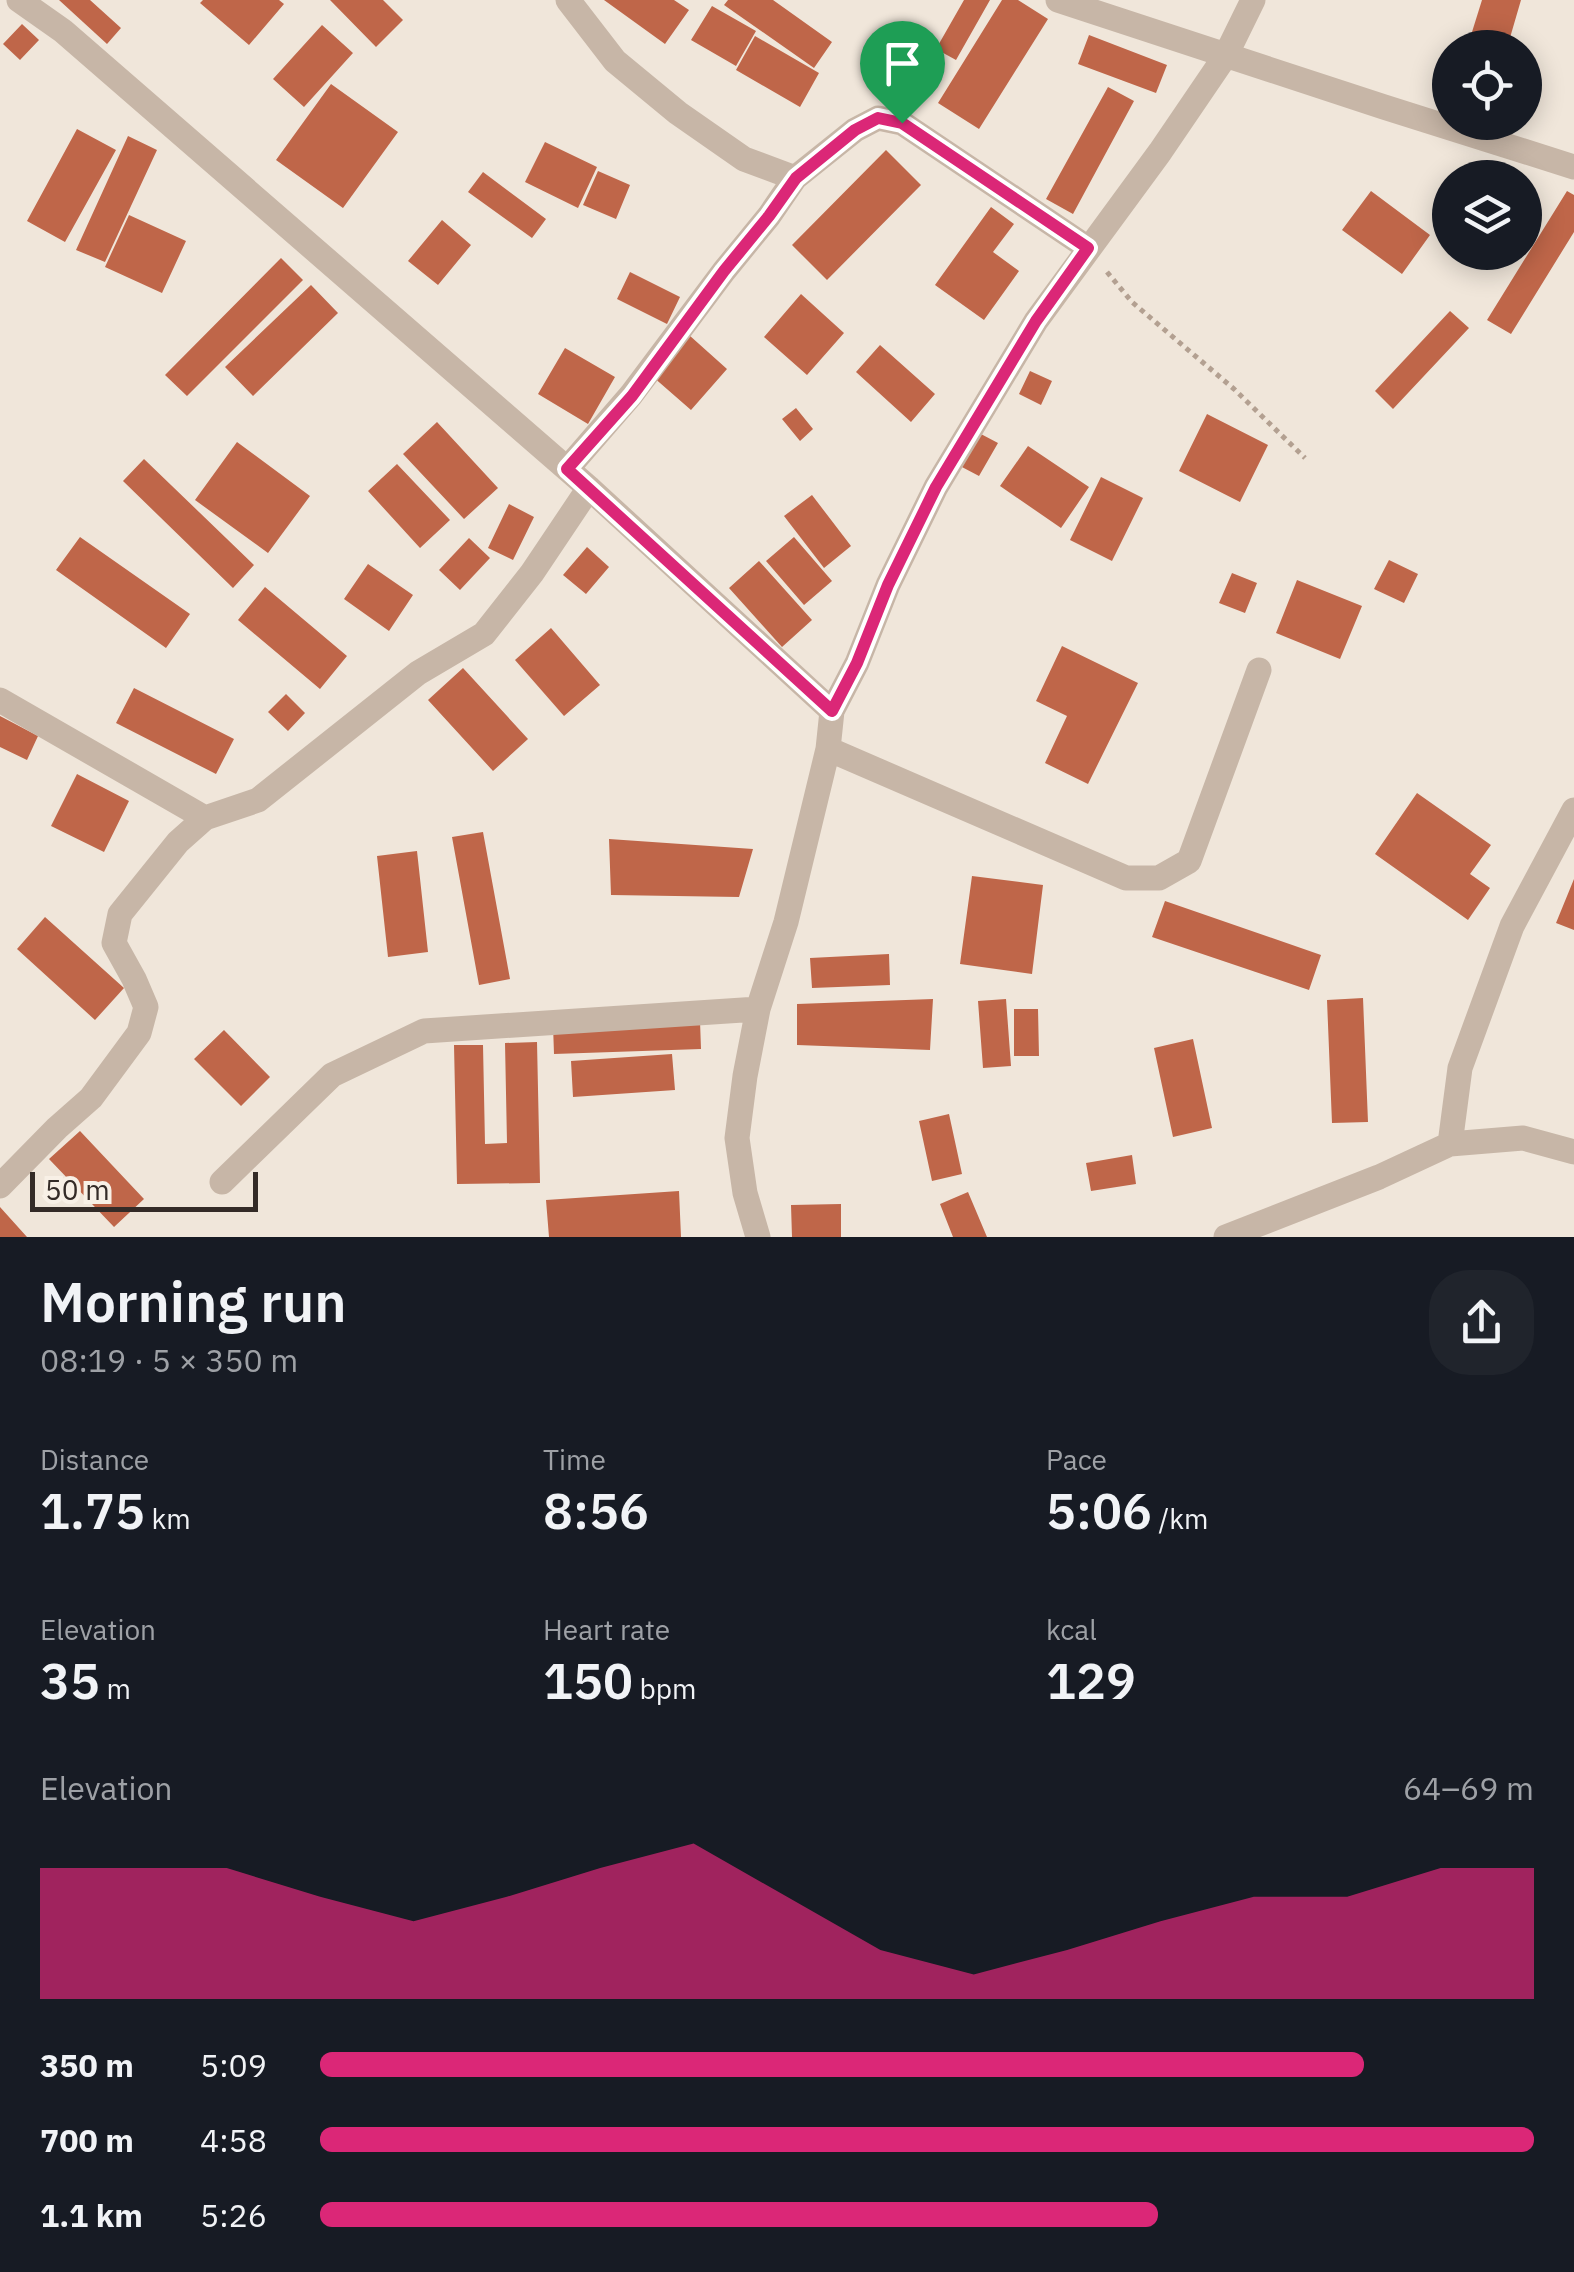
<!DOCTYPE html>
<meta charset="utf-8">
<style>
:root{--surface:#171b24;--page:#20242c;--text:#f1f3f6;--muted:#9ea1a6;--accent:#db2777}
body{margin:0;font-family:"IBM Plex Sans",sans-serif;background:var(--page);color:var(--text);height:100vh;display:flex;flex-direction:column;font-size:38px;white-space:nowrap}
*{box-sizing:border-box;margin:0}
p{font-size:32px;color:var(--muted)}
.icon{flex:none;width:55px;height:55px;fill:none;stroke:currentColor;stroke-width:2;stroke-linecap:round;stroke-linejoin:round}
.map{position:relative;height:1237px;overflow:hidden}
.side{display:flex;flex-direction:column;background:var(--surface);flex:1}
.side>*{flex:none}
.fabs{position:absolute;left:1432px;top:30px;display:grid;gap:20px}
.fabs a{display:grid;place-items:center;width:110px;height:110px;border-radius:50%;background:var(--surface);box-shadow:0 5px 25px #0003;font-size:50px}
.scale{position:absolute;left:30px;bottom:25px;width:228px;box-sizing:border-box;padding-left:10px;border:5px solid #342b27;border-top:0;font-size:28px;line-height:35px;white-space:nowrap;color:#342b27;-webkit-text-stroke:8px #f8f0e6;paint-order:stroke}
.pin{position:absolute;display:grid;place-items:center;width:85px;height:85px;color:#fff;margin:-102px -42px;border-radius:50% 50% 50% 0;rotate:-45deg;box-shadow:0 0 10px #0007}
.pin .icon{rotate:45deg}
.round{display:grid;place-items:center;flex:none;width:105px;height:105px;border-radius:40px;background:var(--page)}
.summary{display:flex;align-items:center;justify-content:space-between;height:170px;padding:0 40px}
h1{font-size:55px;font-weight:600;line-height:75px}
.stats{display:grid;grid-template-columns:repeat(3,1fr);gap:15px;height:170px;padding:10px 40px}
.stats div{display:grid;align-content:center}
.stats b{font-size:50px;font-weight:600}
.stats small{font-size:28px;font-weight:400}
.stats p{font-size:28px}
.chart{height:280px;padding:20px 40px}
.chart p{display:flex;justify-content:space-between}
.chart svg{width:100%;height:180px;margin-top:10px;fill:var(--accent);opacity:.7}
ul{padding:0 40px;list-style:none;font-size:32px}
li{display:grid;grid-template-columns:160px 120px 1fr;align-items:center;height:75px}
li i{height:25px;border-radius:12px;background:var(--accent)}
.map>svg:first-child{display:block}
</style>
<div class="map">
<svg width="1574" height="1237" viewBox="0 0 1574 1237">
<rect width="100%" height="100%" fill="#f0e6da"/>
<!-- building -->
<path fill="#bf6649" d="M59 0H90L121 28 107 44Z
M203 0H279L284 4 249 45 200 3Z
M330 0H383L403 20 376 47Z
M604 0H674L689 10 665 44Z
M728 0H773L832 42 814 68 724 5Z
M964 0H990L956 60 936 49Z
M1002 0H1018L1048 19 979 129 938 103Z
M1482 0H1521L1507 48H1467Z
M712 6 756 31 736 66 691 40Z
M22 24 39 40 20 60 3 44Z
M322 25 353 53 304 107 273 79Z
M1089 35 1167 65 1156 93 1078 64Z
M755 36 819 73 800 107 736 70Z
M331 84 398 132 343 208 276 160Z
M1108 87 1134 101 1073 214 1046 199Z
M77 129 116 150 65 242 27 221Z
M128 136 157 150 105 262 76 250Z
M545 142 597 167 578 208 525 182Z
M886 150 921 185 827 280 792 245Z
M598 171 630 185 616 219 583 205Z
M483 172 546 219 532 238 468 192Z
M1371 191 1430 235 1402 274 1342 230Z
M1567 191 1574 195V232L1511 334 1487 320Z
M991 207 1014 224 993 252 1019 271 984 320 935 285Z
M129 215 186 241 162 293 105 267Z
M442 220 471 245 438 285 408 261Z
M281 258 303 280 187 396 165 375Z
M630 272 680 297 667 324 617 299Z
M311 285 338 313 253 396 225 367Z
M801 294 844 333 807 375 764 337Z
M1450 311 1469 328 1393 409 1375 391Z
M689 335 727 369 691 410 652 376Z
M880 345 935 394 911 422 856 372Z
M565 348 615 377 588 424 538 394Z
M1030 371 1052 381 1041 405 1019 394Z
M796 408 813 429 800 441 782 419Z
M1207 414 1268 445 1240 502 1179 471Z
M437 422 498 488 464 519 403 454Z
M979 433 998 443 979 476 960 466Z
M237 442 310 496 268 553 195 500Z
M1028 446 1089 487 1061 528 1000 486Z
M144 459 254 565 233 588 123 481Z
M397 464 450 520 420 548 368 491Z
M1101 477 1143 498 1112 561 1070 540Z
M812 495 851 546 824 568 784 516Z
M509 504 534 517 513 560 488 548Z
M80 537 190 614 166 648 56 570Z
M794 537 832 581 804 605 766 561Z
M469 538 490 558 460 590 439 570Z
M587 547 609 567 586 594 563 575Z
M1389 560 1418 574 1404 603 1374 589Z
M759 561 812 620 782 647 729 588Z
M368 564 413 595 389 631 344 599Z
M1232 573 1257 583 1245 613 1219 603Z
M1297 580 1362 606 1340 659 1276 633Z
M265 587 347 656 320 689 238 620Z
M551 628 600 685 564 716 515 660Z
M1062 646 1138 683 1088 784 1045 763 1067 716 1036 701Z
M463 668 528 739 493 771 428 700Z
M134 688 234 739 216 774 116 723Z
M286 694 305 713 288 731 268 712Z
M0 716 38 736 27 760 0 747Z
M77 774 129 801 104 852 51 826Z
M1417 793 1491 845 1470 874 1490 888 1468 920 1375 854Z
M483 832 510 979 479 985 452 837Z
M609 839 753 849 739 897 611 895Z
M417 851 428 952 388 957 377 856Z
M972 876 1043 885 1032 974 960 964Z
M1574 879V930L1556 923Z
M1165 901 1321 955 1309 990 1152 937Z
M45 917 124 988 95 1020 17 949Z
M889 954 890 985 812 988 810 958Z
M1363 998 1368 1122 1332 1123 1327 1000Z
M933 999 930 1050 797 1045V1004Z
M1006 999 1011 1066 983 1068 978 1001Z
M1014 1009H1038L1039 1056H1014Z
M700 1021 701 1049 554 1054 553 1025Z
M224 1030 270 1077 241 1106 194 1059Z
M1193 1039 1212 1128 1173 1137 1154 1048Z
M537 1042 540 1183 457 1184 454 1045H483L485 1144 507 1143 505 1043Z
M672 1054 675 1090 573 1097 571 1061Z
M949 1114 962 1174 932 1181 919 1121Z
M80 1131 144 1199 114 1227 49 1159Z
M1132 1155 1136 1184 1091 1191 1086 1163Z
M679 1191 681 1237H549L546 1200Z
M968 1192 987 1237H953L940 1204Z
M841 1204V1237H792L791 1205Z
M0 1207 27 1237H0Z"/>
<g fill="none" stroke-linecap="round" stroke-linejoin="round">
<!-- path -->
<path stroke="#b3a091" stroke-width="5" stroke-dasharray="5 5" stroke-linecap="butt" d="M1107 272 1132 302 1234 389 1305 458"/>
<!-- street -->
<path stroke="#c7b6a7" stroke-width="25" d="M19 0 63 31 589 488 832 711
M568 0 615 61 678 113 744 159 795 178
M1058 0 1384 107 1574 167
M567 469 631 395 724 271 769 216 795 178 855 130 878 118 902 123 1088 248
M0 700 205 818 258 800 418 673 484 634 532 573 589 488
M828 749 1126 878H1159L1189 861 1259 670
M1450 1144 1523 1138 1574 1152
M222 1182 332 1075 424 1031 758 1009
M0 1186 57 1128 91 1098 139 1033 146 1007 134 979 114 943 120 914 178 842 205 818
M758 1237 745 1193 737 1138 745 1076 758 1009 786 922 828 749 832 711 857 663 888 585 936 487 1036 321 1160 152 1226 55 1253 0
M1226 1237 1379 1177 1450 1144 1460 1068 1512 926 1574 810"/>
</g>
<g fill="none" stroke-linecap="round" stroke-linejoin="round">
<defs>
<path id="route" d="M878 118 902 123 1088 248 1036 321 936 487 888 585 857 663 832 711 567 469 632 396 724 271 769 216 796 178 855 130Z"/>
</defs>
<!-- route casing -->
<use href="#route" stroke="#fff" stroke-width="20"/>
<!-- route -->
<use href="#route" stroke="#db2777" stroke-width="12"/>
</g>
</svg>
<div class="fabs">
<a><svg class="icon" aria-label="locate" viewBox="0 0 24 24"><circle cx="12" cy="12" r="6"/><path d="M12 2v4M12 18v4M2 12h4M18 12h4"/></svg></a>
<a><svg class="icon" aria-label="layers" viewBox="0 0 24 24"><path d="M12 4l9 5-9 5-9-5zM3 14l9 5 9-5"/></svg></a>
</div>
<div class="scale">50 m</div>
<div class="pin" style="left:902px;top:123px;background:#1e9e55"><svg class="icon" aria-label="arrive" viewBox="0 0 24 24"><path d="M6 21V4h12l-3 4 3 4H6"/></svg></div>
</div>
<section class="side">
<div class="summary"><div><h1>Morning run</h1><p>08:19 · 5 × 350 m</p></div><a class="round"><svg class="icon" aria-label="share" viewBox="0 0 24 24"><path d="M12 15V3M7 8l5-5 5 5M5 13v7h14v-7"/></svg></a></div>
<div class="stats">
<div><p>Distance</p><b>1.75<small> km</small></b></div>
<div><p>Time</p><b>8:56</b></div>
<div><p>Pace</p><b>5:06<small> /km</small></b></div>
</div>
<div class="stats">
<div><p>Elevation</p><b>35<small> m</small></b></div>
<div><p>Heart rate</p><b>150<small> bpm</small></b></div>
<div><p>kcal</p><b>129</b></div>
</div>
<div class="chart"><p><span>Elevation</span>64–69 m</p>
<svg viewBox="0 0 160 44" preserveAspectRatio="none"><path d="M0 44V12L10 12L20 12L30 19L40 25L50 19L60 12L70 6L80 19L90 32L100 38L110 32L120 25L130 19L140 19L150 12L160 12V44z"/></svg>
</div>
<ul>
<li><b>350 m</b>5:09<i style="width:86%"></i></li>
<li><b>700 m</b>4:58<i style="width:100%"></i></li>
<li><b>1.1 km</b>5:26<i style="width:69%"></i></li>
</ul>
</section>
